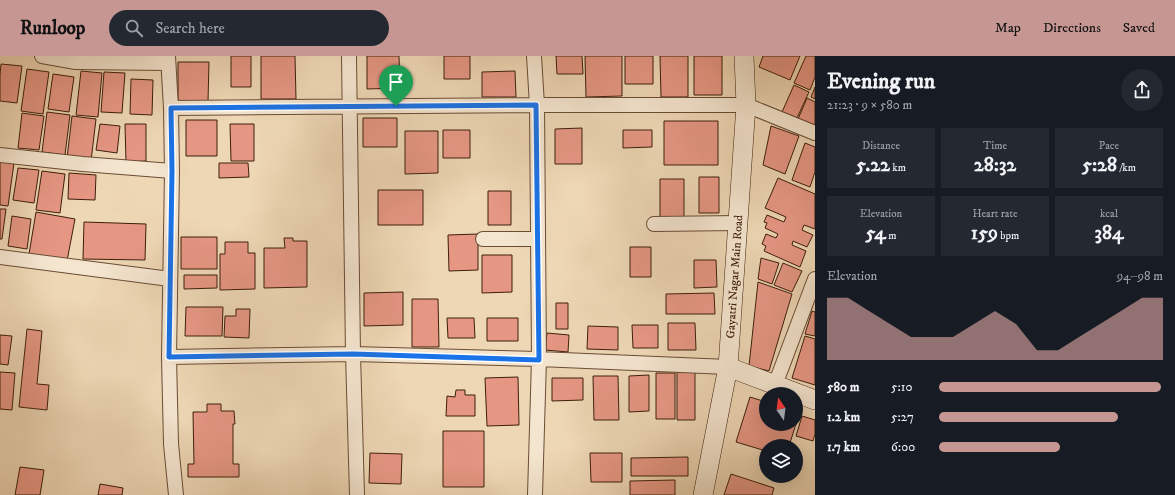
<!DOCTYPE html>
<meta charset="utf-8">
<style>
:root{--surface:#171b24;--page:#242831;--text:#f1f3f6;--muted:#9ea1a6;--accent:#c59692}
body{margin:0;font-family:"IM FELL DW Pica",serif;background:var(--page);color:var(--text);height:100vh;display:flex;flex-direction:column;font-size:15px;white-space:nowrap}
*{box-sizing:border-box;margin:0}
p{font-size:13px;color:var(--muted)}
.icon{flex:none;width:22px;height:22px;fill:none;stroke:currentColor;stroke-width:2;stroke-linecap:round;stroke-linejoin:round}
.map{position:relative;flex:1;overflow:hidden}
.sheet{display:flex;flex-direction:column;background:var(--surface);width:360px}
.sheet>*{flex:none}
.needle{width:26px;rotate:346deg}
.buttons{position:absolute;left:759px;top:331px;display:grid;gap:8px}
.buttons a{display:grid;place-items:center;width:44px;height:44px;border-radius:50%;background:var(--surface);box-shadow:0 4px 16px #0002;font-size:20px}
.pin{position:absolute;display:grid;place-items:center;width:34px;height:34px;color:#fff;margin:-41px -17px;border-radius:50% 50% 50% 0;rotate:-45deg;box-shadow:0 0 4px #0007}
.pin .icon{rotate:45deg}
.round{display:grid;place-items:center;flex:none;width:42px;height:42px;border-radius:21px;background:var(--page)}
.headline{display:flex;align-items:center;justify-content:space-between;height:68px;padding:0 12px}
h1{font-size:22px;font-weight:700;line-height:30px}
.figures{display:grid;grid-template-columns:repeat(3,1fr);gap:6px;height:68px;padding:4px 12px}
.figures div{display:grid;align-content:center;border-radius:0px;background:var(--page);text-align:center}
.figures b{font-size:20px;font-weight:700}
.figures small{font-size:11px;font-weight:400}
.figures p{font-size:11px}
.chart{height:112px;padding:8px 12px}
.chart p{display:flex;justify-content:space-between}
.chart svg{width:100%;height:72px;margin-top:4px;fill:var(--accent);opacity:.7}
ul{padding:0 12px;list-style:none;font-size:13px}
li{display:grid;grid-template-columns:64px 48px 1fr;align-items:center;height:30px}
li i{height:10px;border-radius:5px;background:var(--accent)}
header{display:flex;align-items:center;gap:24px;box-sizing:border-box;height:56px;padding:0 20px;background:var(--accent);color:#111}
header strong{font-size:19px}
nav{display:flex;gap:22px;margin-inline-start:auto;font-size:14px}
.search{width:280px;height:36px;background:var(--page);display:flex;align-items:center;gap:10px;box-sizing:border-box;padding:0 14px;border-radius:22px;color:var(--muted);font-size:15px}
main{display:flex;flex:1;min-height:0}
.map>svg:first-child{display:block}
</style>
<header>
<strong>Runloop</strong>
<div class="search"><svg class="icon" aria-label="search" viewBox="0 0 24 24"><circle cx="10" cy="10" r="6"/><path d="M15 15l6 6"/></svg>Search here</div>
<nav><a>Map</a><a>Directions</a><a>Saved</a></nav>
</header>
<main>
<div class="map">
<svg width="815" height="439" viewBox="0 0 815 439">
<rect width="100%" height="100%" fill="#eed7b5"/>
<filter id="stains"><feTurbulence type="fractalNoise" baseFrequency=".005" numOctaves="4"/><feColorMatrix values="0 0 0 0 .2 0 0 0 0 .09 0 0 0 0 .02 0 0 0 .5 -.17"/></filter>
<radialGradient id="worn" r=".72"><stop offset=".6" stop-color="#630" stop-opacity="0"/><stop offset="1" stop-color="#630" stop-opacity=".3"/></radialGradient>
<!-- building -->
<path fill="#e69784" stroke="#3e1e0a" d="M231 0H251V31H231Z
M261 0H295L296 43H261Z
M367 0H399L400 32 367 33Z
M444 0H470V23H444Z
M556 0H582L583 18H557Z
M585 0H622V40L586 41Z
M625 0H653V28H625Z
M660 0H688V41H661Z
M694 0H722V39H694Z
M763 0H800L790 24 759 11Z
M806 0H815V21L810 34 794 27Z
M178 6H209L208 45 178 46Z
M1 8 22 10 17 47 0 45V19Z
M27 13 49 16 43 58 21 55Z
M81 15 102 17 98 61 76 59Z
M515 15 516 41H482V16Z
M104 16 125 17 122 57 101 56Z
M53 18 74 21 69 56 48 53Z
M131 23 153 24 152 59 130 58Z
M794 29 809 36 797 62 782 56Z
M815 31V43L811 41Z
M807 42 815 46V73L798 63Z
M47 56 70 59 65 99 42 96Z
M22 57 44 60 39 94 18 92Z
M72 60 96 63 91 105 67 102Z
M363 62H397V91H363Z
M186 64H217V100H186Z
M664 65H718V109H664Z
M100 68 120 70 117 97 96 94Z
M125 68H146V105L126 106Z
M230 68H254V105H231Z
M771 70 799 80 785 118 763 109Z
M582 72V108H555V73Z
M443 74H470V102H443Z
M623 74H652V91L623 92Z
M405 75H438V117L405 118Z
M805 87 815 91V116L810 131 792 124Z
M0 105 14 107 8 150 0 149Z
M219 107H248L249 121 219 122Z
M18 112 39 114 34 147 13 144Z
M42 115 65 118 60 157 36 154Z
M69 117 96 119 95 144 68 143Z
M699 121H719V157H699Z
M778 122 815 138V173L804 169 802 174 813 179 807 191 793 185 792 189 806 195 800 211 764 195 766 190 762 188 766 178 776 182 778 178 765 172 767 167 764 166 767 159 784 166 786 161 765 152Z
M660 123H684V166H660Z
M378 134H423V169H378Z
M488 135H511V169H488Z
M0 153H6L2 183H0Z
M36 156 75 163 67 205 29 198Z
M12 160 31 163 27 193 8 190Z
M84 166 146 168 145 204 83 203Z
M478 178V214L449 215 448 179Z
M181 181H217V213H181Z
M284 182H293V185H307V231L264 232V192H285Z
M225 186H248V197H255V233L220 234V198H225Z
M630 191H651V221H630Z
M482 199H512V236L482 237Z
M761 202 779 207 772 228 758 223Z
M694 204H716L717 231 694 232Z
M783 207 802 215 792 236 774 229Z
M184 219H217V232L184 233Z
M758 226 792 238 769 315 749 310Z
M403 236V269L364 270V237Z
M714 237 715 258H666V238Z
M412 243H438L439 291H412Z
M556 247H568V273H556Z
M186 251H223L222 280H185Z
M236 253H250L249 282 224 281 225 260H236Z
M812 255 815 256V280L805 278Z
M447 262H474L475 282H448Z
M487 262H518V285H487Z
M668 267H695L696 294H668Z
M632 269H658V292H633Z
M588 270 618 271V294L587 293Z
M27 273 42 275 37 328 49 329 47 354 19 351Z
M547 277 569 279 568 296 545 294Z
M0 279 12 280 8 309 0 308Z
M805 280 815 283V329L792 322Z
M0 316 15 317 12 354 0 353Z
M677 316H695V364H677Z
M656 317H675V363H656Z
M649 319V355L629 356V320Z
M593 320H618L619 364H594Z
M518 321 519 369 487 370 485 322Z
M552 322H583V344L552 345Z
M456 334H465V339H475V360H446L447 340 455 341Z
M750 341 766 346V368H796L789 390H766V395L736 386Z
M207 348H221V355H234L235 368H233V408H239V421H188V408H194L193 356H207Z
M802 360 815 364V378L813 385 796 380Z
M443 375H484V431H443Z
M370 397 402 398 401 428 369 427Z
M590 397H622V426H591Z
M688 401V420H631V402Z
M20 411 44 414 40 439H15Z
M731 418 774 432 772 439H724Z
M675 424V439H630V425Z
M100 428 123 432 122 439H98Z"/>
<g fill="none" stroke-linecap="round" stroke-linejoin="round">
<defs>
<path id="street" d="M42 0 76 6 168 7
M168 0 171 52 172 115 169 301 171 388 176 439
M349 0 353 298 357 439
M534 0 537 49 539 303 535 439
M171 52 537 49H746L815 77
M0 99 83 108 172 115
M654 168 738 167
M483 183H537
M0 201 170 223
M169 301 353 298 539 303 728 311
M775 329 815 223"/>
<g id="secondary">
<path d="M728 311 815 344"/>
<path id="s1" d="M703 439 728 311 746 49 744 0"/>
</g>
</defs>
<!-- street casing -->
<use href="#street" stroke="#6a4c35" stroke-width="16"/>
<!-- secondary casing -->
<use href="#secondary" stroke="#3e1e0a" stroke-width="20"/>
<!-- street -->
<use href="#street" stroke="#f4e5cf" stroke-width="14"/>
<!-- secondary -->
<use href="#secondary" stroke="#f4e5cf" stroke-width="19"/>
</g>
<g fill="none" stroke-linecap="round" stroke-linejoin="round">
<defs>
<path id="route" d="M536 49 539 304 353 298 169 301 172 115 171 52Z"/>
</defs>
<!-- route casing -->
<use href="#route" stroke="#fff" stroke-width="8"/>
<!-- route -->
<use href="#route" stroke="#1a73e8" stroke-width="5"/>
</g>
<g text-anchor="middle" stroke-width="3.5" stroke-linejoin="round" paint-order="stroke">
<!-- street labels -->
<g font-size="12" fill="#3e1e0a" stroke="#f4e5cf">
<text dy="4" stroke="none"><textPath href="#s1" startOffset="221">Gayatri Nagar Main Road</textPath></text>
</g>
</g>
<rect width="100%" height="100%" filter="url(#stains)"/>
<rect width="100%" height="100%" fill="url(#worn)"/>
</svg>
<div class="buttons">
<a><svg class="needle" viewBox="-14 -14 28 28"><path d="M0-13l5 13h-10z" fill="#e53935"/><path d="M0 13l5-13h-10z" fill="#9ea1a6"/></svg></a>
<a><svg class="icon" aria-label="layers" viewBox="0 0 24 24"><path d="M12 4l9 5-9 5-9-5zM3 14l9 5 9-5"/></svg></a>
</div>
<div class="pin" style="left:396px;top:50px;background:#1e9e55"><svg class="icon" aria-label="arrive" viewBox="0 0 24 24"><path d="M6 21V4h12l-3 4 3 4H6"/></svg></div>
</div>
<section class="sheet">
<div class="headline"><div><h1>Evening run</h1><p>21:23 · 9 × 580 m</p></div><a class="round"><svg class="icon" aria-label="share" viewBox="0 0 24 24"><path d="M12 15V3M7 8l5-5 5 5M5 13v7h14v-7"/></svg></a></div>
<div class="figures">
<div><p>Distance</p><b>5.22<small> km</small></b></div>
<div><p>Time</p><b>28:32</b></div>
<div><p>Pace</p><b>5:28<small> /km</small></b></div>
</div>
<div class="figures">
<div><p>Elevation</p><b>54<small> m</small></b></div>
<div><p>Heart rate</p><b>159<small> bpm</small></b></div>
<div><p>kcal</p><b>384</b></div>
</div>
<div class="chart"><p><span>Elevation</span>94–98 m</p>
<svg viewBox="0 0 160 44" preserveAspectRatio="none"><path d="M0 44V6L10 6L20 14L30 22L40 30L50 30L60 30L70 22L80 14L90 22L100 38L110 38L120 30L130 22L140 14L150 6L160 6V44z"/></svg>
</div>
<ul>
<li><b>580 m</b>5:10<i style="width:99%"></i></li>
<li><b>1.2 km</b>5:27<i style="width:80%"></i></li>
<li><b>1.7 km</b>6:00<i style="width:54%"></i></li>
</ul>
</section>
</main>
